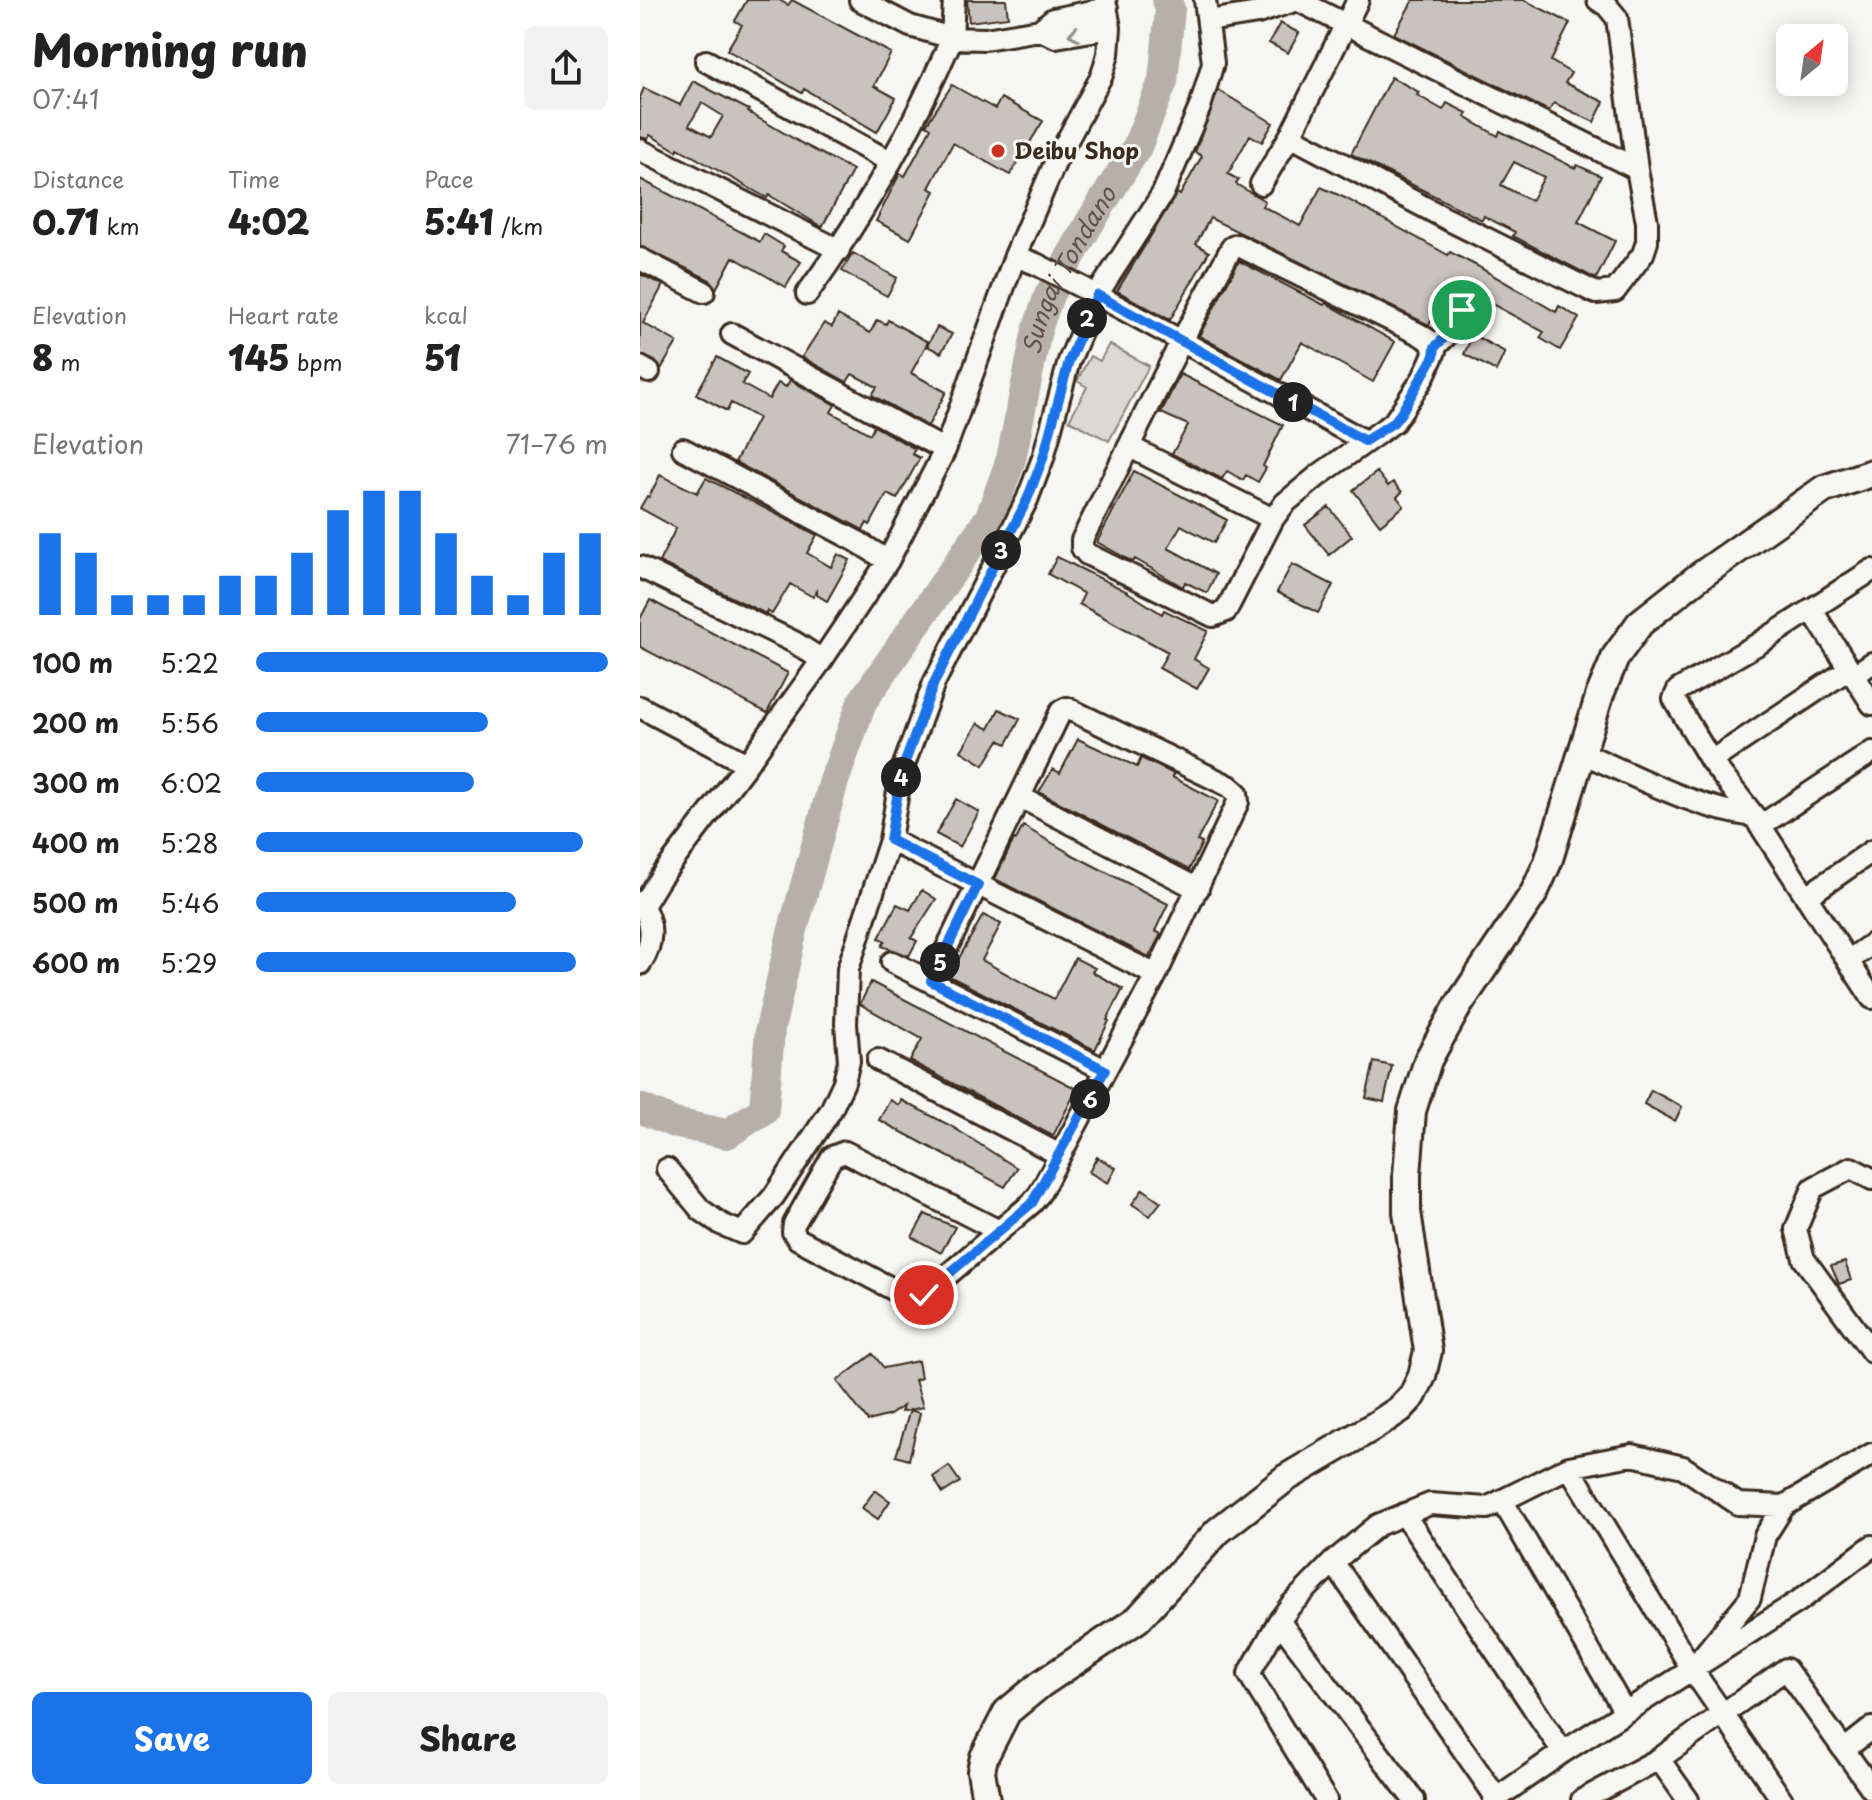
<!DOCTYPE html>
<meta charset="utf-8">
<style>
:root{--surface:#fff;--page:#f2f2f2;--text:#222;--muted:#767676;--accent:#1a73e8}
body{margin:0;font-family:"Playpen Sans",sans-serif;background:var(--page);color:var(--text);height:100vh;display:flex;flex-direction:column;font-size:30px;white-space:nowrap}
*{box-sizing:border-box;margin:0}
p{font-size:26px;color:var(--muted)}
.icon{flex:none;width:44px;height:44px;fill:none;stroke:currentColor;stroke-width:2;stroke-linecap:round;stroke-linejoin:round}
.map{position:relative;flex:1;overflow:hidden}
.drawer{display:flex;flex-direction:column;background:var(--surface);width:640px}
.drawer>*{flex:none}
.needle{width:52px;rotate:29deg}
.controls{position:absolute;left:1136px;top:24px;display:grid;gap:16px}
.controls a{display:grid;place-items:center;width:72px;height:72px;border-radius:12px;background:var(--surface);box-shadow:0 4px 20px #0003;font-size:40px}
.pin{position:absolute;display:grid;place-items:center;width:68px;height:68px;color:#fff;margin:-34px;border:4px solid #fff;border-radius:50%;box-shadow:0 2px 8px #0007}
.km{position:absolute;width:40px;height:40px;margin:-20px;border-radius:50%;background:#222;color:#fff;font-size:22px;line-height:40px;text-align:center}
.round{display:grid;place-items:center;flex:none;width:84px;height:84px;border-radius:12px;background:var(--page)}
.headline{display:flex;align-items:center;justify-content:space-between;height:136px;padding:0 32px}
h1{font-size:44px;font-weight:800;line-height:60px}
.figures{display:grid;grid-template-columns:repeat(3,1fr);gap:12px;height:136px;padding:8px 32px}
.figures div{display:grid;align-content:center}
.figures b{font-size:34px;font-weight:800}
.figures small{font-size:22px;font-weight:400}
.figures p{font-size:22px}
.chart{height:224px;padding:16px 32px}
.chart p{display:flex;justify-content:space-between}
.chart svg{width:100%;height:144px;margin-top:8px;stroke:var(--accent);stroke-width:6}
.button{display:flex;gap:16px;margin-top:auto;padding:16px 32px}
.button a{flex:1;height:92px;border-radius:12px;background:var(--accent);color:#fff;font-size:32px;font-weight:800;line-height:92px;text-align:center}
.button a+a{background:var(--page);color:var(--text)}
ul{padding:0 32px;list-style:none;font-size:26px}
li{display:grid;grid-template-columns:128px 96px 1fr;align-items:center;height:60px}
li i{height:20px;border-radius:10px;background:var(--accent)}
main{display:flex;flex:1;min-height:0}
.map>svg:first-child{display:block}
</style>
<main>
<section class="drawer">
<div class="headline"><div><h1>Morning run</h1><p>07:41</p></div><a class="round"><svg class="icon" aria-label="share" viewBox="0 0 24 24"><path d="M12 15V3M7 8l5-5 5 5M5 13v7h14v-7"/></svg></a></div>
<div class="figures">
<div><p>Distance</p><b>0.71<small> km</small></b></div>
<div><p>Time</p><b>4:02</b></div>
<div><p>Pace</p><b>5:41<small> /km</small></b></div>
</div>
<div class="figures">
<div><p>Elevation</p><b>8<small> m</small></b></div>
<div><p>Heart rate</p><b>145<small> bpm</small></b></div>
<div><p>kcal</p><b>51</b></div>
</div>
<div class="chart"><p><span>Elevation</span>71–76 m</p>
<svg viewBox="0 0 160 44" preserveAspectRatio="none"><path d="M5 44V19M15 44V25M25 44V38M35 44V38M45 44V38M55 44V32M65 44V32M75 44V25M85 44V12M95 44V6M105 44V6M115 44V19M125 44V32M135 44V38M145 44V25M155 44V19"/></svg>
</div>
<ul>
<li><b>100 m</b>5:22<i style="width:100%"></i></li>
<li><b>200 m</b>5:56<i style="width:66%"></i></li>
<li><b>300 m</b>6:02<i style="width:62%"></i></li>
<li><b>400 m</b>5:28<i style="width:93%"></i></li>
<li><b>500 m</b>5:46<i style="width:74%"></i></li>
<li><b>600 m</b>5:29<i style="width:91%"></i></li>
</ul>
<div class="button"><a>Save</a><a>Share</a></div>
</section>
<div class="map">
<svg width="1232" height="1800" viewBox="0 0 1232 1800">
<rect width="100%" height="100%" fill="#f6f6f2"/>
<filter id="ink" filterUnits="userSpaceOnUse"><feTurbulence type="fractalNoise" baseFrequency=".0125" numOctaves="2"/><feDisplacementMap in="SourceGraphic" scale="16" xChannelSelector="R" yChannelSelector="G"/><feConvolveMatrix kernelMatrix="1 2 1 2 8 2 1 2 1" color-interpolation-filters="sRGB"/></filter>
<g filter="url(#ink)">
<!-- pitch -->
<path fill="#dad9d3" stroke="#8a8278" stroke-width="2" d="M469 344 509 366 469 441 429 420 447 387 437 381 450 356 460 361Z"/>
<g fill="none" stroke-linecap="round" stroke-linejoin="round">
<!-- river -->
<path stroke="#b6b0a9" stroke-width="30" id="s1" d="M0 1108 34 1123 87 1134 124 1110 130 1029 152 933 194 781 222 702 350 517 371 459 397 330 409 295 449 224 497 147 523 81 530 9 527 0"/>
</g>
<!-- building -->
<path fill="#c8c3be" stroke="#3b2a1e" stroke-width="2" fill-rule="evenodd" d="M107 0H139L148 5 152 0 251 53 234 86 256 98 237 132 164 89 162 93 87 50 102 25 95 21Z
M327 0H366L368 17 329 22Z
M773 0H884L930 23 911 61 931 73 925 83 964 102 954 122 914 103 909 111 754 34Z
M640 23 659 33 648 53 629 43Z
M751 77 779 92 777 95 803 110 807 103 827 113 825 117 858 136 860 131 935 168 937 165 961 176 938 222 975 241 956 279 873 236 875 232 844 216 842 220 711 154ZM874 162 904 177 891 201 861 185Z
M53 81 109 110 108 112 163 144 213 170 182 227 129 195 127 198 38 148 37 151 10 135 8 139 0 137V97L4 88 40 105ZM62 103 83 116 71 137 49 125Z
M312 85 355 109 361 98 403 121 370 175 313 143 289 188 295 191 270 239 236 221 260 173 265 176 291 128 286 125Z
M578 90 633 123 622 142 610 135 588 174 599 180 596 184 625 201 622 206 660 226 681 187 705 198 808 255 810 252 837 266 916 312 919 306 939 318 920 350 900 338 904 332 852 304 844 317 835 312 833 303 823 297 813 301 805 296 789 325 570 218 556 244 569 252 530 320 477 291 537 193 540 195 562 156 555 152Z
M0 179 120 242 124 234 144 246 141 251 161 262 146 287 93 257 76 289 70 280 0 246Z
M213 253 257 278 247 296 202 271Z
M599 261 684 305 686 303 755 342 733 382 662 342 641 380 559 336Z
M0 274 23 285 3 323 37 342 21 369 15 361 0 354Z
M198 315 230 333 237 320 246 324 248 320 288 342 271 373 306 392 288 426 232 395 237 387 212 374 207 382 162 357 184 323 192 327Z
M297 327 312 334 301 353 287 346Z
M833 335 865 352 856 371 824 354Z
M77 357 108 374 102 384 129 399 138 383 146 387 150 380 195 405 191 412 230 434 234 426 275 449 272 454 280 458 257 499 247 494 230 525 227 523 223 530 95 462 118 418 91 403 87 411 56 394Z
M540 374 643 425 623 466 626 468 618 482 606 475 603 480 587 471 582 479 532 454 548 425 521 413Z
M494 471 587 520 574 543 541 525 528 548 576 574 567 593 545 582 543 587 495 559 493 562 457 542Z
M737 472 748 486 753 482 762 492 757 497 764 506 740 525 713 490Z
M20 475 57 493 66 478 177 535 167 553 191 567 198 554 210 560 187 601 177 595V591L173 597 150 584 132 614 127 611 126 614 19 562 36 528 0 508 7 496 9 497Z
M689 507 712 536 689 555 665 525Z
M417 557 486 591 522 614 524 610 568 631 554 659 569 668 557 689 519 668 528 652 439 604 444 594 408 574Z
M652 564 693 585 678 613 637 592Z
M10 600 148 673 127 713 0 647V619Z
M359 709 380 719 367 744 359 740 344 765 321 751 338 723 349 729Z
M438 739 497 767 501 758 534 774 532 777 578 801 557 841 562 843 549 870 399 792 413 769 420 773Z
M316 799 339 812 320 847 296 834Z
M383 826 433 855 528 904 515 931 521 934 509 957 355 879 374 839 376 840Z
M282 890 296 899 271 938 277 941 269 956 242 946 245 941 239 938 257 904 270 910Z
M343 915 361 924 342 960 385 984 414 999 435 958 455 968 452 972 483 989 467 1020 469 1021 455 1050 309 976Z
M231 982 437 1089 413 1136 270 1061 282 1039 220 1004Z
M734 1062 752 1066 744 1102 726 1098Z
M1011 1090 1042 1107 1035 1121 1004 1104Z
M250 1100 259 1105 261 1100 311 1126 377 1168 365 1187 239 1120Z
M457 1157 476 1168 468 1183 449 1172Z
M503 1189 521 1202 510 1216 492 1204Z
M285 1214 315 1227 301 1253 272 1237Z
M1205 1262 1211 1280 1199 1284 1191 1266Z
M233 1354 244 1368 278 1361 281 1378 275 1380 283 1407 261 1412 263 1406 250 1415 228 1421 197 1381Z
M270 1410 280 1413 269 1460 256 1456Z
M309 1466 320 1482 303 1493 293 1477Z
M235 1490 250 1501 238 1519 222 1508Z"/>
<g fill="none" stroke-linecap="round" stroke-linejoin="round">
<defs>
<path id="minor" d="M314 0 312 38 345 39 400 30 413 19 467 8
M565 0 573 63 560 107 523 193 457 295 725 441
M657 0 997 169
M568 21 618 13 657 0
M400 30 416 37 470 28
M66 61 249 161
M650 136 807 219 956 293 975 291 1003 254 1007 242V222L997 169 977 18 967 6 958 0
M0 150 199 250
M621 184 650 136 718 0
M597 245 779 334 790 341 795 351 783 378 754 422 679 475 645 503 633 519 586 611 573 616 447 554 442 548V540L541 342 592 247Z
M375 256 396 264 457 295 429 361 403 458 387 500 294 683 261 773 250 840 516 975
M0 259 64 292
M167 294C223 217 274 126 312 38L270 26 220 0
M92 334 305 450
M795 347 806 336 822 310
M0 367 9 372
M490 447 633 519
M43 449 218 542 248 561
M0 567 154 642 182 660
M1232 570 1118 644 1038 690 1034 699 1071 761 1114 816 1232 998
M1171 609 1232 704
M1213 676 1232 663
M0 707 107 764
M940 752C996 776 1053 808 1114 816
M1071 761 1209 669
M380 797 558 889
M1120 826 1232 752
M1166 897 1232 851
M0 902C14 922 14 944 0 964
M3 906 20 878 107 764 182 660 248 561 305 450 375 256 415 163 462 75 468 54 470 28 465 0
M1208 961 1232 944
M252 962 465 1070
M291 981 421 711 427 708 589 786 597 793 598 802 516 975 400 1193 392 1203 284 1295 275 1298 264 1295 158 1239 153 1232 154 1224 192 1157 205 1152 359 1231
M238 1060 420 1155
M27 1169 61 1210 81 1224 102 1233 134 1196 191 1110 204 1082 209 1061 206 1024 208 969 250 840
M1232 1179 1211 1168 1173 1188 1156 1229 1164 1259 1232 1352
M929 1467 1052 1669 1142 1800
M862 1500 985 1712
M764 1514 923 1752
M693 1562 856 1797
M639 1621 609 1674 686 1800
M1062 1657 1110 1598 1125 1536 1144 1506
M1204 1750 1232 1728
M774 1800 639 1621 651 1605 693 1562 738 1525 790 1504 847 1508 929 1467 992 1455 1043 1467 1098 1504 1144 1506 1232 1454
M854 1800 923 1752 1159 1601 1232 1546
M942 1800 1019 1759
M1048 1800 1019 1759 1146 1669 1232 1789"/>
<path id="major" d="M346 1800 341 1771 344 1757 367 1712 401 1684 498 1619 578 1531 646 1478 736 1425 760 1409 773 1395 782 1376 788 1351 767 1212V1175L772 1111 788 1060 818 1006 894 893 908 862 960 694 976 656 1000 623 1057 578 1184 489 1232 473"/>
</defs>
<!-- minor casing -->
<use href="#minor" stroke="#3b2a1e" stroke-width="26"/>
<!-- major casing -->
<use href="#major" stroke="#3b2a1e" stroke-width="32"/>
<!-- minor -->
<use href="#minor" stroke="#f6f6f2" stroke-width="20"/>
<!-- major -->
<use href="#major" stroke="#f6f6f2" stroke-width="26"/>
</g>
<!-- one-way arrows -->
<defs><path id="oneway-chevron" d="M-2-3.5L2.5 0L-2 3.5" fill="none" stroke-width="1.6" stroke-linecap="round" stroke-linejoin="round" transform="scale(2)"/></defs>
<use stroke="#989088" href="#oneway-chevron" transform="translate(434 34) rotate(170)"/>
</g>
<g fill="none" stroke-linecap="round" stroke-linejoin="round" filter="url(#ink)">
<defs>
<path id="route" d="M284 1295 392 1203 465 1070 291 981 338 885 250 840 261 773 294 683 387 500 403 458 429 361 457 295 725 441 754 422 761 413 794 356 795 347 806 336 822 310"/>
</defs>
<!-- route casing -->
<use href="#route" stroke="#fff" stroke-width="16"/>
<!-- route -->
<use href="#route" stroke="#1a73e8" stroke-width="10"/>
</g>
<!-- markers -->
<circle fill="#c8321e" stroke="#f6f6f2" stroke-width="3" cx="358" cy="151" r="8"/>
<g text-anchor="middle" stroke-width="6" stroke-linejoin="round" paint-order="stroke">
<!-- poi labels -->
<g font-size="22" font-weight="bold" fill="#3b2a1e" stroke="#f6f6f2" text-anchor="start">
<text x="374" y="159">Deibu Shop</text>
</g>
<!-- water labels -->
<g font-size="24" font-style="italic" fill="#605248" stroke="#f6f6f2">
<text dy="8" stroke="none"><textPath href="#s1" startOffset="1042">Sungai Tondano</textPath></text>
</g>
</g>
</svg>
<div class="controls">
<a><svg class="needle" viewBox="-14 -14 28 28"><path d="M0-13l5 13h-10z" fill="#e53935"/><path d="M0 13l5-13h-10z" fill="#767676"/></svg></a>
</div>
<div class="pin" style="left:822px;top:310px;background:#1e9e55"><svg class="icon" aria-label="arrive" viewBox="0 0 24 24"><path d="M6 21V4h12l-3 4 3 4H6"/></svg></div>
<div class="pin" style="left:284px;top:1295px;background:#d93025"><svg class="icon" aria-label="check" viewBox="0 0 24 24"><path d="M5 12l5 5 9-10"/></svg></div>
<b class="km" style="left:653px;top:402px">1</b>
<b class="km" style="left:447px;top:318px">2</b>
<b class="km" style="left:361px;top:550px">3</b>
<b class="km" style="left:261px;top:777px">4</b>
<b class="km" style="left:300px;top:962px">5</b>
<b class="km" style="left:450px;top:1099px">6</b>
</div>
</main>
